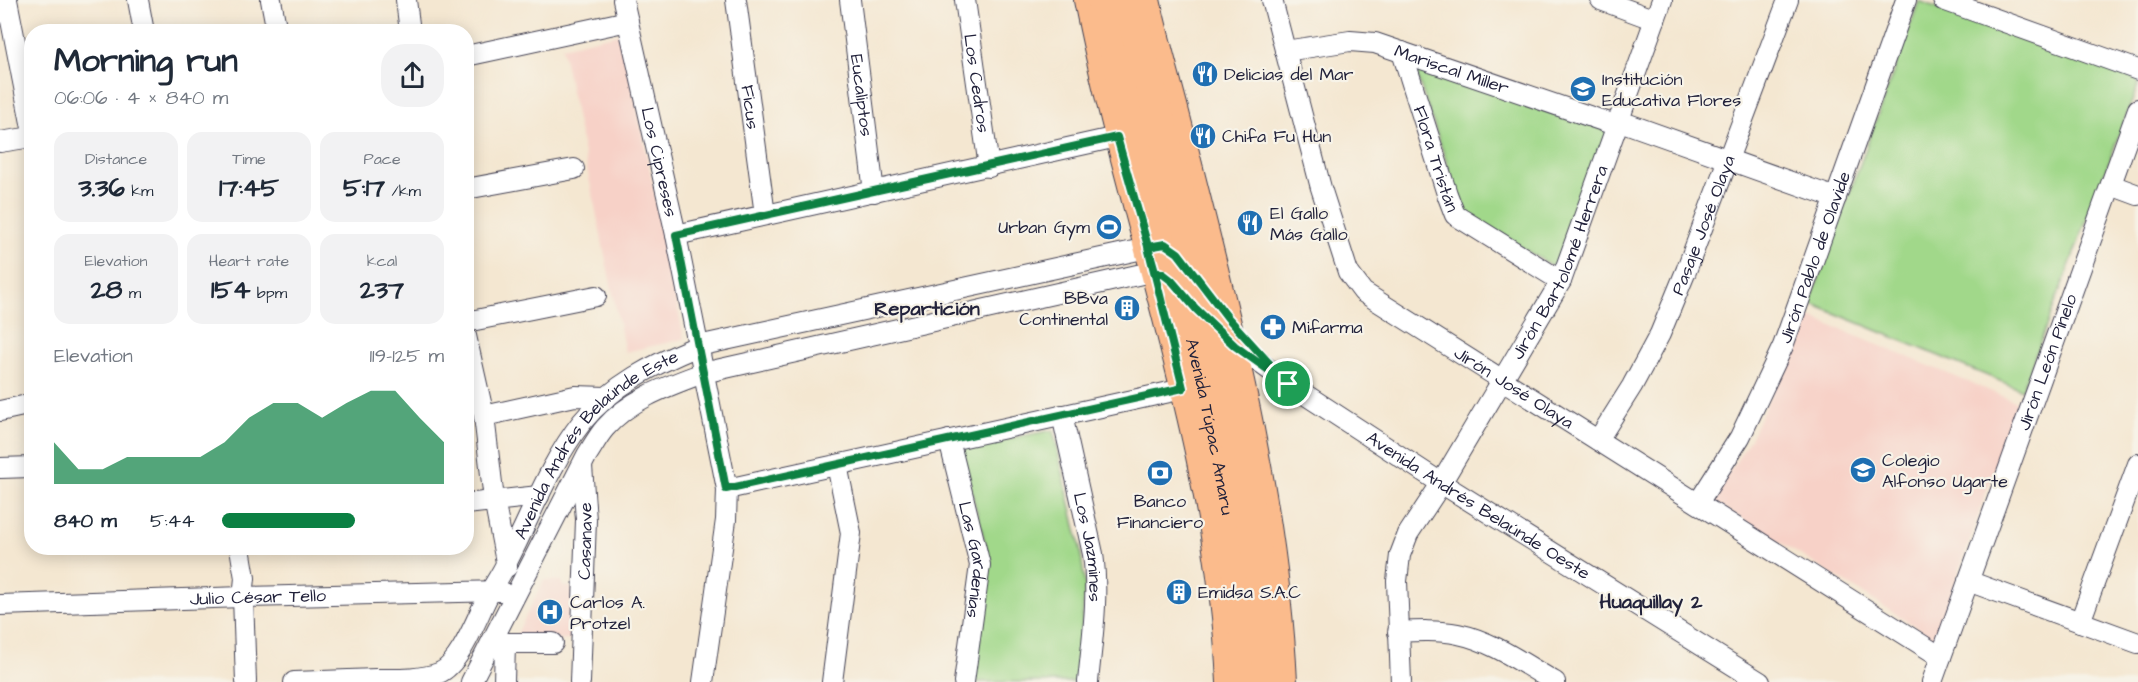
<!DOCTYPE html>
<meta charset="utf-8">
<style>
:root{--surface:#fff;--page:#f2f2f3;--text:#1f2937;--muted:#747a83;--accent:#0b8043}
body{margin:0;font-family:"Architects Daughter",sans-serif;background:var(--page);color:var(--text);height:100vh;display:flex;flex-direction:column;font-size:22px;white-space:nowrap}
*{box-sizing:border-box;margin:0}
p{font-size:20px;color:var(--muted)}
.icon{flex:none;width:33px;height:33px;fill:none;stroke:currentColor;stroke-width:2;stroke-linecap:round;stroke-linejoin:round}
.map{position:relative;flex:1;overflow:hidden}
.sheet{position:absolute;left:24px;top:24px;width:450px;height:531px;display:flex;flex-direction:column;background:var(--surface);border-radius:24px;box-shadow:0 3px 15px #0003}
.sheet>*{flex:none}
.pin{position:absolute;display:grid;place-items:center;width:51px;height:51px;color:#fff;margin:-26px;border:3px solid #fff;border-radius:50%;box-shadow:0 2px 6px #0007}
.round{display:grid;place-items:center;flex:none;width:63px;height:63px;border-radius:24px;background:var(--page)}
.head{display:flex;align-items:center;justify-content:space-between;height:102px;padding:0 30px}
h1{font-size:33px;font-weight:800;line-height:45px}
.metrics{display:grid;grid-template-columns:repeat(3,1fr);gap:9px;height:102px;padding:6px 30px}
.metrics div{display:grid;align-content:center;border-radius:15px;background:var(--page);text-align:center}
.metrics b{font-size:26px;font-weight:800}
.metrics small{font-size:16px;font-weight:400}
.metrics p{font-size:16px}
.chart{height:168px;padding:12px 30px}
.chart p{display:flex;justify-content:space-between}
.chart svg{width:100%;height:108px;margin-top:6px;fill:var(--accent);opacity:.7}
ul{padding:0 30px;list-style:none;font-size:20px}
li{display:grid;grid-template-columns:96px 72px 1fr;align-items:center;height:45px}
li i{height:15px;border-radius:8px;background:var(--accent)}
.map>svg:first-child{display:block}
</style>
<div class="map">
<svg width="2138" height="682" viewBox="0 0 2138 682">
<rect width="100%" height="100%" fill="#f7f3e8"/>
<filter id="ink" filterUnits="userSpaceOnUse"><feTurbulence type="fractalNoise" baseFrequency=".0167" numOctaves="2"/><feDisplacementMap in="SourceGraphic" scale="12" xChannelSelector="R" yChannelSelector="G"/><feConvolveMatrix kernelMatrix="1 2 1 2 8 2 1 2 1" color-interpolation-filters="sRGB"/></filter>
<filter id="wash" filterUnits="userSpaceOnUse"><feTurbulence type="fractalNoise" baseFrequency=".008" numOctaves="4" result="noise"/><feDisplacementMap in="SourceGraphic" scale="24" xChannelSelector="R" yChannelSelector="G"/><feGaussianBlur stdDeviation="1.35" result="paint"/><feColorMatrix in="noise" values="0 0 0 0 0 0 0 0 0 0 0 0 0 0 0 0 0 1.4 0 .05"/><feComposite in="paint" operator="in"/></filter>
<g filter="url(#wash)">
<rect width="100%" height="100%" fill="#f4e7d1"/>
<!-- built -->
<path fill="#f7d1c7" d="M622 33 684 339 625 352 562 47Z
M1805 315 2017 402 1936 639 1712 500 1750 439 1790 354Z
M544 580 562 581 563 587H572L571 640 516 636Z"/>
<!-- green -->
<path fill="#a1d88a" stroke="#627d62" stroke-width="1.5" d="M1919 1 2138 79V85L2022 390 1810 303Z
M1412 61 1609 130 1557 269 1464 213Z
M1053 430 1080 547 1085 586 1077 682H973L986 585 987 550 960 448Z"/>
</g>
<g filter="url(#ink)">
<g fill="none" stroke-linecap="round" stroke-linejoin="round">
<defs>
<g id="minor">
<path d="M7 0 32 128"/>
<path d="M138 0 144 32"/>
<path d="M271 0 277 32"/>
<path d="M406 0 410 32"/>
<path id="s1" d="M623 0 676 235 727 489 726 520 703 682"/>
<path id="s2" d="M736 0 765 215"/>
<path id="s3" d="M850 0 874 192"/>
<path id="s4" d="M965 0 989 167"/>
<path id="s5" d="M1272 0 1321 188 1348 272 1363 292 1941 657"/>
<path d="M1601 0 1655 20"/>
<path d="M1943 0 2138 70"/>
<path id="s6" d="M1285 51 1350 41 1375 43 1615 125"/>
<path id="s7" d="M1402 52 1447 194 1455 215 1561 281"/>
<path d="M466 56 628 21"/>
<path d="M1617 120 1836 198"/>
<path d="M0 142 32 137"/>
<path d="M2111 185 2138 195"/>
<path d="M466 189 574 169"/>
<path d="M676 235 1117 137"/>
<path d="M466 322 596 296"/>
<path d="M466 336 484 416 494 500 507 567"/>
<path id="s8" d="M1228 340 1289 384 1441 483 1760 682"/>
<path d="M0 411 32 404"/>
<path id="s9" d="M1062 415 1093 554C1099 597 1092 640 1088 682"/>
<path d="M484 416 575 396 606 397"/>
<path id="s10" d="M949 440 980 565 964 682"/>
<path id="s11" d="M1598 440 1632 386 1660 334 1686 271 1788 0"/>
<path d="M0 468 32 467"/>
<path d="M727 489 1183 389"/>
<path id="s12" d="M1698 503 1740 437 1783 346 1906 0"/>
<path d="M466 504 539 496"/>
<path d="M240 548 245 578 243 597 246 682"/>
<path d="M1968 581 2138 643"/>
<path id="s13" d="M0 605 243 597 501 591"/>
<path d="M2080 622 2138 464"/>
<path d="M1398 632C1418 631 1438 630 1458 634 1493 641 1525 665 1555 682"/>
<path d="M495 637 505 643 504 682"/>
<path d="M505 643H553"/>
<path id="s14" d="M294 682C321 681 349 680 376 679 396 679 420 680 439 673 461 664 478 614 489 594 495 583 502 573 507 562 531 516 549 464 582 422 612 385 654 364 698 346L1161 245"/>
<path d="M471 682 587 455C593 446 598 436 605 428 630 399 668 386 703 373L1155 271 1166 276"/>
<path id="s15" d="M580 682 586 520 582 466"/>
<path d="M832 682 851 533 837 465"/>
<path id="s16" d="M1401 682 1397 581 1400 555 1408 534 1437 490 1561 281 1662 0"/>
<path id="s17" d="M1932 682 2138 109"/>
</g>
<path id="major" d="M1087 0C1132 227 1219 448 1230 682
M1147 0C1157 46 1171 91 1182 137 1227 317 1275 496 1284 682"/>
<g id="highway">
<path id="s18" d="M1103 0 1106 19C1147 169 1191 318 1220 471 1233 541 1246 611 1247 682"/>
<path d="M1129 0C1138 46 1152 90 1164 136 1189 228 1211 320 1230 413 1249 502 1267 591 1268 682"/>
</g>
</defs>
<!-- minor casing -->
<use href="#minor" stroke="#424052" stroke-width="22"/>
<!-- major casing -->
<use href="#major" stroke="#424052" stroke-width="28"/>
<!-- highway casing -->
<use href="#highway" stroke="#424052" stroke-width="33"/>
<!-- minor -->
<use href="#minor" stroke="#fff" stroke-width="20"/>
<!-- major -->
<use href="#major" stroke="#fbbb8c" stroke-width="26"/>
<!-- highway -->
<use href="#highway" stroke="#fbbb8c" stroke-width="30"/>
</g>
</g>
<g fill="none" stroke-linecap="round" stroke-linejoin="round" filter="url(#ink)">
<defs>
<path id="route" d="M1288 384 1235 346 1196 309 1172 281 1163 274 1155 271 1117 137 676 235 726 489 1183 388 1148 247 1165 244 1178 253 1228 318 1288 384"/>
</defs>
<!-- route casing -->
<use href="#route" stroke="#fff" stroke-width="12"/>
<!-- route -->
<use href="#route" stroke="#0b8043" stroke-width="8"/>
</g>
<!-- icons -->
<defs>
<symbol id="restaurant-disc" viewBox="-11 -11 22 22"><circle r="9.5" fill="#1f6fb2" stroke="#f7f3e8"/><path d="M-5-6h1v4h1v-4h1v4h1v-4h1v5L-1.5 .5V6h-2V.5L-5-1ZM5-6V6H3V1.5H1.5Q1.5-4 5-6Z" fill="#fff"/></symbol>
<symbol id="school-disc" viewBox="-11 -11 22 22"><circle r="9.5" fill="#1f6fb2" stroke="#f7f3e8"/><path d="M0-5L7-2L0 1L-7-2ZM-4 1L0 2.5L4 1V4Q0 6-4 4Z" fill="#fff"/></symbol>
<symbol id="stadium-disc" viewBox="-11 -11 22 22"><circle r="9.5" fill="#1f6fb2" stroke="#f7f3e8"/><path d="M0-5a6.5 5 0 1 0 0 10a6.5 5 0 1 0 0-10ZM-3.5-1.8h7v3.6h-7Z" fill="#fff"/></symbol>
<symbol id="building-disc" viewBox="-11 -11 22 22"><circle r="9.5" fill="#1f6fb2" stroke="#f7f3e8"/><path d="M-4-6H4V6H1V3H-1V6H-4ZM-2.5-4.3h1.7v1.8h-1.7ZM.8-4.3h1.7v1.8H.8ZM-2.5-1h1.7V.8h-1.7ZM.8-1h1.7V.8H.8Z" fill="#fff"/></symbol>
<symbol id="pharmacy-disc" viewBox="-11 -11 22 22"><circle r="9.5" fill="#1f6fb2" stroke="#f7f3e8"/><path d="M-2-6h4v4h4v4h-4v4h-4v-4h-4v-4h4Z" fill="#fff"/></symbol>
<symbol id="bank-disc" viewBox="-11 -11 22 22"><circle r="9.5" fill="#1f6fb2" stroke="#f7f3e8"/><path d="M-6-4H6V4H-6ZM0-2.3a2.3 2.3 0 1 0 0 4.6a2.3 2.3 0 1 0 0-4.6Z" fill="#fff"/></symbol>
<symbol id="hospital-disc" viewBox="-11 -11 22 22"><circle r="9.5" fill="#1f6fb2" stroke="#f7f3e8"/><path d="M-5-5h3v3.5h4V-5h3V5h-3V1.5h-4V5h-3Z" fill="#fff"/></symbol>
</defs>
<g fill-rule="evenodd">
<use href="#restaurant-disc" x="1190" y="59" width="30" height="30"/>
<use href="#school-disc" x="1568" y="74" width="30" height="30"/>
<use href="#restaurant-disc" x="1188" y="121" width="30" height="30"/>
<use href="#restaurant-disc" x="1235" y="208" width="30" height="30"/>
<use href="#stadium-disc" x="1094" y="212" width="30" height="30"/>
<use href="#building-disc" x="1112" y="293" width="30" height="30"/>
<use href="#pharmacy-disc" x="1258" y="312" width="30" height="30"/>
<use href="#school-disc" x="1848" y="455" width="30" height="30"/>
<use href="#bank-disc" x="1145" y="458" width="30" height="30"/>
<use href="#building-disc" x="1164" y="577" width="30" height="30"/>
<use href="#hospital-disc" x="535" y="597" width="30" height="30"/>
</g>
<g text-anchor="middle" stroke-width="4.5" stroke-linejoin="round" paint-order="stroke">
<!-- street labels -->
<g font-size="18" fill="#22223b" stroke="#f7f3e8">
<text dy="6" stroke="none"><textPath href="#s6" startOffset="172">Mariscal Miller</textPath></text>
<text dy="6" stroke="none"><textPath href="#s4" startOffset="84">Los Cedros</textPath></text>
<text dy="6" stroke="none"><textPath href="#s3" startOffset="96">Eucaliptos</textPath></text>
<text dy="6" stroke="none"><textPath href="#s2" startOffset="108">Ficus</textPath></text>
<text dy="6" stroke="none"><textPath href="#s7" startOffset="112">Flora Tristán</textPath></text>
<text dy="6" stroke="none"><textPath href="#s1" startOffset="166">Los Cipreses</textPath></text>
<text dy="6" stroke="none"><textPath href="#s11" startOffset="240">Pasaje José Olaya</textPath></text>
<text dy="6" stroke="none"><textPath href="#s12" startOffset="273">Jirón Pablo de Olavide</textPath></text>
<text dy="6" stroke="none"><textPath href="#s16" startOffset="462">Jirón Bartolomé Herrera</textPath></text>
<text dy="6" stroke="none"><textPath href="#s17" startOffset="340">Jirón León Pinelo</textPath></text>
<text dy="6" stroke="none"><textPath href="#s5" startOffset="486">Jirón José Olaya</textPath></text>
<text dy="6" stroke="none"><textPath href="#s18" startOffset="440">Avenida Túpac Amaru</textPath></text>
<text dy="6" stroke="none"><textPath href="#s14" startOffset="429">Avenida Andrés Belaúnde Este</textPath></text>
<text dy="6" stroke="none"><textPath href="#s8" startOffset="300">Avenida Andrés Belaúnde Oeste</textPath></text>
<text dy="6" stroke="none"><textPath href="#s15" startOffset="141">Casanave</textPath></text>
<text dy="6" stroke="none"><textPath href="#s9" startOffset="135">Los Jazmines</textPath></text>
<text dy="6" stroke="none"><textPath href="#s10" startOffset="123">Las Gardenias</textPath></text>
<text dy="6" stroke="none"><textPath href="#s13" startOffset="258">Julio César Tello</textPath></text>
</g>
<!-- poi labels -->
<g font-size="18" fill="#22223b" stroke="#f7f3e8" text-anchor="start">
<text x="1224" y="80">Delicias del Mar</text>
<text x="1602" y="85">Institución<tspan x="1602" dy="21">Educativa Flores</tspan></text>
<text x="1222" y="142">Chifa Fu Hun</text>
<text x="1270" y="219">El Gallo<tspan x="1270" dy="21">Más Gallo</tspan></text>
<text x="1090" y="233" text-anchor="end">Urban Gym</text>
<text x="1108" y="304" text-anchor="end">BBva<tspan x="1108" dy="21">Continental</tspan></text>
<text x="1292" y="333">Mifarma</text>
<text x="1882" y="466">Colegio<tspan x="1882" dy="21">Alfonso Ugarte</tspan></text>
<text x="1160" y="507" text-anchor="middle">Banco<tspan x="1160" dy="21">Financiero</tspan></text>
<text x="1198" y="598">Emidsa S.A.C</text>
<text x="570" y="608">Carlos A.<tspan x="570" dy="21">Protzel</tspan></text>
</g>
<!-- neighbourhood labels -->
<g font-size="20" font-weight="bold" fill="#22223b" stroke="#f7f3e8">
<text x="927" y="315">Repartición</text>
<text x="1651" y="608">Huaquillay 2</text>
</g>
</g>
</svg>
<div class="pin" style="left:1288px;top:384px;background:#1e9e55"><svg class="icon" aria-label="arrive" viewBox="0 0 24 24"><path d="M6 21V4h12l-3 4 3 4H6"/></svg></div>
<section class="sheet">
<div class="head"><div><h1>Morning run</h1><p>06:06 · 4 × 840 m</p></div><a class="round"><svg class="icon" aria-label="share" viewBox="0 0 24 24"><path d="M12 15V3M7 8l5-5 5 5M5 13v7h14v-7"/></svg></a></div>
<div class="metrics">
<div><p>Distance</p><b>3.36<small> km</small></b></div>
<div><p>Time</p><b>17:45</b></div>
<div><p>Pace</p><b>5:17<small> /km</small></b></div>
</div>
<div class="metrics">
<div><p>Elevation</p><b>28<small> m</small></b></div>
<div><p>Heart rate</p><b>154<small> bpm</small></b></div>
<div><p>kcal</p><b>237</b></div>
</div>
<div class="chart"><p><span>Elevation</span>119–125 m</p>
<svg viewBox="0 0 160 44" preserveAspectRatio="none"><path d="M0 44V27L10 38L20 38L30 33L40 33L50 33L60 33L70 27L80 17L90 11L100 11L110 17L120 11L130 6L140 6L150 17L160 27V44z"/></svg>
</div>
<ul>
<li><b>840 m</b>5:44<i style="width:60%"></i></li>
</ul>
</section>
</div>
